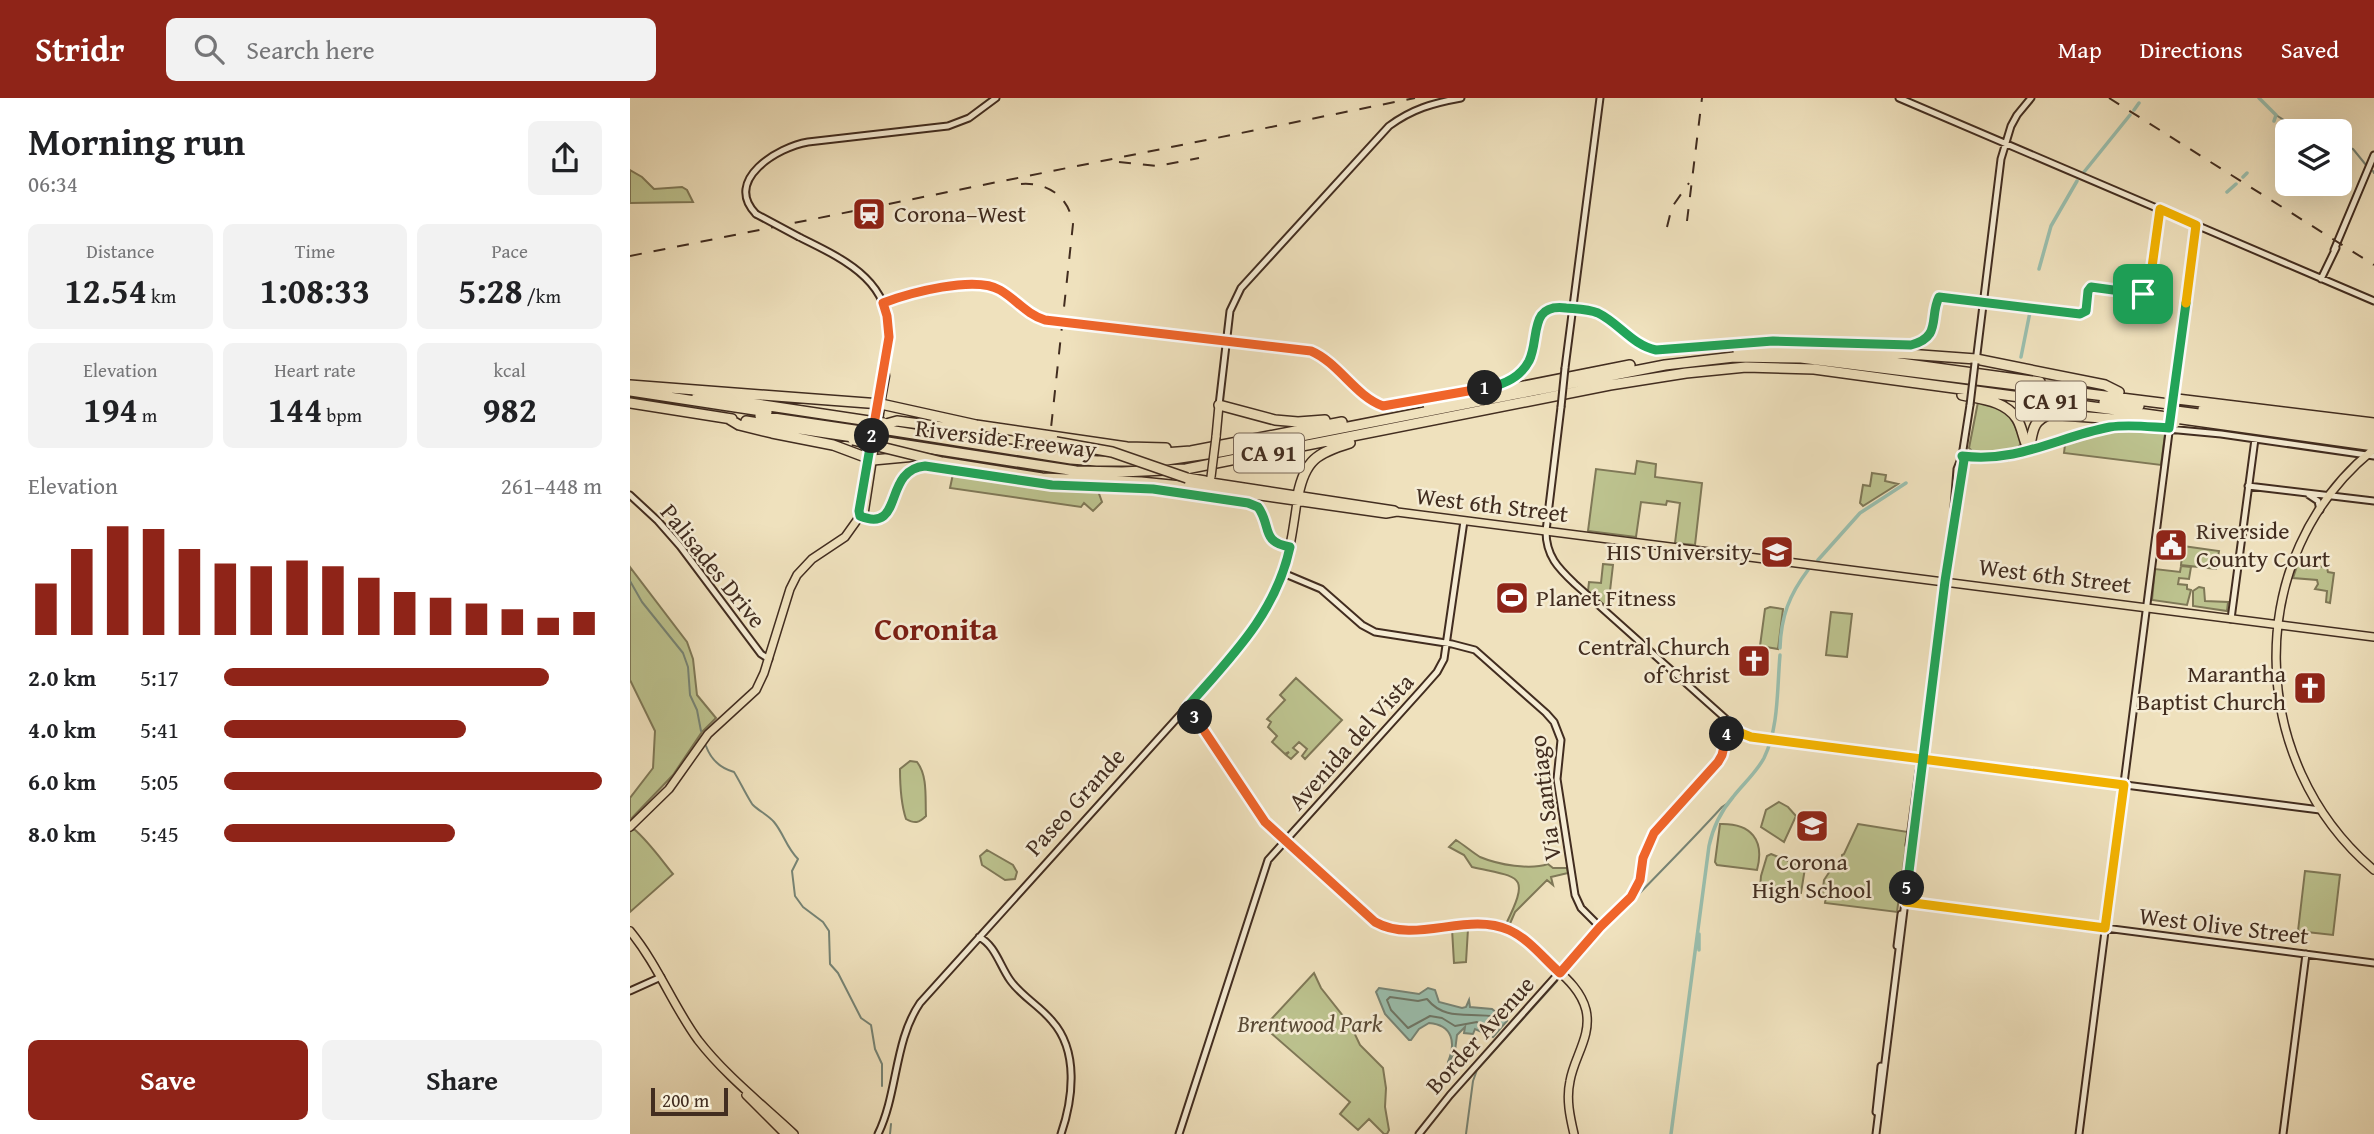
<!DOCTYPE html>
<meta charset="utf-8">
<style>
:root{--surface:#fff;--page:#f2f2f2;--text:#202124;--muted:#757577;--accent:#8f2418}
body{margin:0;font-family:"Gentium Book Plus",serif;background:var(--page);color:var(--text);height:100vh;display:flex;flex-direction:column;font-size:26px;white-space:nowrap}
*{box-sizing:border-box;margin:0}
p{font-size:23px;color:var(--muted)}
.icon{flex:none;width:38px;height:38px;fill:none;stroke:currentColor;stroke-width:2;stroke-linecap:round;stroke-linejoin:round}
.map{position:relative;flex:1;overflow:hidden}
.details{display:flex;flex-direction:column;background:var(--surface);width:630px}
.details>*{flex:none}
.controls{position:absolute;left:1645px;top:21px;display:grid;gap:14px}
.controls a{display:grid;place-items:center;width:77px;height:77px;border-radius:10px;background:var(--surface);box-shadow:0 7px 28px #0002;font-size:35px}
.scale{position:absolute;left:21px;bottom:18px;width:77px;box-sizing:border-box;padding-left:7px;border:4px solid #422d20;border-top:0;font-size:19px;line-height:24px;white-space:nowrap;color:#422d20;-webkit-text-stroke:5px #f5ecd4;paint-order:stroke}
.pin{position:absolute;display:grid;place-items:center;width:60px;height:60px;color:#fff;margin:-30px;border-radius:14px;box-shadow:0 4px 10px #0006}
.km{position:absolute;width:35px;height:35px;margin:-18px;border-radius:50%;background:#222;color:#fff;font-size:19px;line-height:35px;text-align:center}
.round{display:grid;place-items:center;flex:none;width:74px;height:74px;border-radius:10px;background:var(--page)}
.summary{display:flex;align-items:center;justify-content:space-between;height:119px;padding:0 28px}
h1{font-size:38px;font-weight:700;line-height:52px}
.figures{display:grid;grid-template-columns:repeat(3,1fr);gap:10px;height:119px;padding:7px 28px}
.figures div{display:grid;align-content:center;border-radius:10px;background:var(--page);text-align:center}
.figures b{font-size:35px;font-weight:700}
.figures small{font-size:19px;font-weight:400}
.figures p{font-size:19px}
.chart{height:196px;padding:14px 28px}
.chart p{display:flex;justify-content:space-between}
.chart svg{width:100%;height:126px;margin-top:7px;stroke:var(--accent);stroke-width:6}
.button{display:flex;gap:14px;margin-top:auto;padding:14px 28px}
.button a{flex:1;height:80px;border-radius:10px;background:var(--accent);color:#fff;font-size:28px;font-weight:700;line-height:80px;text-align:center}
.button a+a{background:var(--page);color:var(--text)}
ul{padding:0 28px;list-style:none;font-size:23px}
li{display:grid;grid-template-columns:112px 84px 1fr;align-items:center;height:52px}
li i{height:18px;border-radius:9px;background:var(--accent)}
header{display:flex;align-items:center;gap:42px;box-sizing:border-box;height:98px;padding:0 35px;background:var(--accent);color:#fff}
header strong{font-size:33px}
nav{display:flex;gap:38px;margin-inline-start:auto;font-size:24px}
.search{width:490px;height:63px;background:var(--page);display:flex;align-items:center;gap:18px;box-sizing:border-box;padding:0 24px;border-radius:10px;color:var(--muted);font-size:26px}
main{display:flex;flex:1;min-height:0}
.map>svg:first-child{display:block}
</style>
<header>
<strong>Stridr</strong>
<div class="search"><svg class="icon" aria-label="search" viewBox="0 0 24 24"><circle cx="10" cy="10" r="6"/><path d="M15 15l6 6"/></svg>Search here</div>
<nav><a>Map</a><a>Directions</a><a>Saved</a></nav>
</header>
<main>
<section class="details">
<div class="summary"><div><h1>Morning run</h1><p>06:34</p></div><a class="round"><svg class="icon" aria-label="share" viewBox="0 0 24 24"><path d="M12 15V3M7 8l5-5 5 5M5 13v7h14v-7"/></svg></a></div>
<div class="figures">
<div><p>Distance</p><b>12.54<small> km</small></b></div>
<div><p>Time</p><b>1:08:33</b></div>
<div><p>Pace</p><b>5:28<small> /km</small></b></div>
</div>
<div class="figures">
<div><p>Elevation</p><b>194<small> m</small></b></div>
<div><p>Heart rate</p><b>144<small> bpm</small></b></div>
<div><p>kcal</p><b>982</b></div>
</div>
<div class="chart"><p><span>Elevation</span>261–448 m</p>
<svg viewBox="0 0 160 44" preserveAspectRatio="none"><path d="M5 44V26M15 44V14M25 44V6M35 44V7M45 44V14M55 44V19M65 44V20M75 44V18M85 44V20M95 44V24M105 44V29M115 44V31M125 44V33M135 44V35M145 44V38M155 44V36"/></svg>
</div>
<ul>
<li><b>2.0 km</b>5:17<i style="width:86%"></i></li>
<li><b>4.0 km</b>5:41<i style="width:64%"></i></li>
<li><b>6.0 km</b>5:05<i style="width:100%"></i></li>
<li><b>8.0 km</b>5:45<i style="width:61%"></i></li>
</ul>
<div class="button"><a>Save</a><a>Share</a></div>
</section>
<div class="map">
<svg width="1744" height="1036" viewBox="0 0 1744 1036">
<rect width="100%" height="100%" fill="#efe1bd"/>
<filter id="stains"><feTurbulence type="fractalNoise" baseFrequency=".00286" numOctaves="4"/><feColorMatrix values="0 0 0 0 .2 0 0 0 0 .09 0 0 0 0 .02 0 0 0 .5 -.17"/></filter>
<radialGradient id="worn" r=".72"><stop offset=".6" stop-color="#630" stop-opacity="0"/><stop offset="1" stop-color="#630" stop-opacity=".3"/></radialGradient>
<!-- green -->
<path fill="#bcc28e" stroke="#7f7857" stroke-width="2" d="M0 72 12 79 24 91 52 89 57 92 63 104 0 105Z
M1348 304C1378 309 1383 317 1391 345L1387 351 1359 356 1342 353 1339 350Z
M1508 331 1533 333 1535 336 1531 367 1434 355 1435 347 1469 335Z
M1007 363 1026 366 1025 379 1072 385 1065 447 1045 445 1050 405 1037 403 1036 407 1011 404 1006 439 958 433 966 371 1005 376Z
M1242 375 1256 377 1255 383 1268 386 1233 408 1230 405 1233 387 1240 388Z
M323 376 417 390 468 393 472 404 463 413 454 405 451 409 320 390Z
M1553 448 1589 453 1586 471 1551 467Z
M1670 459 1669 466 1695 469 1697 470 1698 474 1704 475 1700 505 1696 504 1697 493 1685 491 1688 486 1687 482 1663 480Z
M973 466 983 467 978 510 958 493 959 484 971 485Z
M1551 468 1561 469 1559 481 1549 480 1548 486 1557 487V491L1561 492 1557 507 1522 502 1525 471 1550 474Z
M0 469 57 544 63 561 67 597 86 620 72 634 43 677 0 722V700L23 670 25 633 0 582Z
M1569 489 1574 490 1575 503 1598 504 1597 513 1563 508V493Z
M1140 509 1153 511 1148 551 1130 548 1135 511Z
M1201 514 1222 516 1217 559 1196 557Z
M666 580 712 622 675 661 672 658 677 651 669 644 663 650 668 654 661 661 656 657 659 654 655 656 642 644 647 638 638 629 641 624 637 621 655 602 650 597Z
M280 663 287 664C298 678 295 701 296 718 289 725 285 726 276 721 271 706 270 687 270 671Z
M1149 704 1158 709 1166 718 1154 744 1131 729 1136 712Z
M1090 726C1121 725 1135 742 1127 772L1087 767 1085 764Z
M1228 726 1278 734 1267 814 1195 805 1196 798H1192L1194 782 1202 770V766L1212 760V757L1214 756Z
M4 731C19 744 30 760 43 776L0 814V734Z
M826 742C834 747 842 754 850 759 869 767 900 772 918 766L923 770H937L938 775 921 779 923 787 917 782 885 814 879 828 876 826C901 775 890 780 842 769L834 757 819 749Z
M357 752 383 767 387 774 385 781 375 782 352 767 350 758Z
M1141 756 1175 770 1171 795 1130 790 1131 778 1137 758Z
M1675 773 1710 777 1703 837 1668 833Z
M822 831H838L836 864 824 865Z
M684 875 691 890 721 928 730 947 753 970 756 990 755 1009 759 1032 757 1036H754L739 1021 728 1032 710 1016 720 1004 634 929Z"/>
<!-- water -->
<path fill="#9abead" stroke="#778475" stroke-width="2" d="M749 890 789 896 798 890 805 892 809 904 832 910 836 909 839 902 840 909 862 911 877 923 863 939 845 931 843 936 834 935 835 929 827 937 825 953 819 965 818 964C826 945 823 927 799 925L789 931 781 942H779L755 916 746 894Z"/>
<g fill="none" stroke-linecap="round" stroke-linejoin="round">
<!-- shore -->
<path stroke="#6e7666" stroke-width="2" d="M760 899 788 903 797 901C814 922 836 915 860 918L866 924 859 931 847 924 825 928 812 920 800 918 778 930 761 912 757 902Z"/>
<!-- stream -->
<path stroke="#778475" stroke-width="2" d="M1646 17 1663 28
M1667 30 1671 33
M1710 47 1723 51 1736 67
M1743 73 1744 75
M0 483 12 504 53 555 58 569 60 597 67 612 71 633
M76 648C81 662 90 670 104 674 108 680 121 706 123 707 129 713 138 717 144 724 154 736 156 749 168 761L162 773 165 798 173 809 193 824 199 833 200 866 208 875 231 920 241 927 245 951 252 966V988
M938 871C988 815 1042 764 1092 709L1098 705
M260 1036 261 1026
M836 1036 843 983 847 972 927 883"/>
<!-- canal -->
<path stroke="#9abead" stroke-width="3.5" d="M1629 0 1646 17 1644 23
M1504 12 1509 5
M1454 74 1500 17
M1613 79 1617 75
M1597 94 1606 86
M1409 171 1421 128 1447 83
M1391 259 1400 214
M1188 462 1230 415 1276 385
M1150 550C1151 519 1159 497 1178 472
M1069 836V852
M1041 1036 1079 748C1083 729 1091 713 1103 699 1113 686 1126 675 1134 660 1149 630 1147 590 1150 557"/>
<defs>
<path id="secondary" d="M1269 0 1744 203
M126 116C93 82 148 49 178 44L318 28 339 20 366 0
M169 139C216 162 266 185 258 247 256 267 250 285 247 306
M1704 152 1744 57
M1691 181 1706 150
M253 205C279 195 345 177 370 192 386 202 396 216 415 222L675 252C707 261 732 307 760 309L865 288C879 284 892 277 898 263 909 242 898 205 936 210 946 211 958 211 968 215 989 224 1002 248 1026 252L1107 244 1143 243 1281 247C1307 241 1303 223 1307 202L1314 198 1446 216H1454L1458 193 1461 189 1513 196 1518 195 1530 111
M1346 264 1371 61 1381 28 1387 17 1401 0
M935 270 970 0
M1544 301 1566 127
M251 306 256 278 255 272
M589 307 600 213 611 190 759 28C782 11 803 5 831 0
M931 309 916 433C916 458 928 470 945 486L1115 638 1690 712
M1332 358 1349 360 1377 359 1456 335 1495 327 1591 336 1744 358
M1618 388 1744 403
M0 397 28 423 50 448 131 556 139 561
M1679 397 1688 403 1690 412
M1324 409 1327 371 1332 358
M230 418C275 435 252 373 295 368L423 387 523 391 619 405 631 411C639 432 633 445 660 449
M653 475 691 491 732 527 745 534 822 546 845 552 916 615 924 624 931 642 927 681 945 797 951 810 970 829
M1601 521 1625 341
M1279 747 1289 673
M1275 804 1744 865
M349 839C365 847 370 868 380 882 391 898 410 908 422 923 449 953 443 1001 431 1036
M1267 848 1271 816
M0 893 31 879
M1246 1014 1251 968
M248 1036C268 995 264 943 290 905L558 608
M549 1036 638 762 792 591 807 574 814 561 834 423
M789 1036 820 997 970 829 1001 798 1010 782 1013 760 1024 735 1088 664 1095 649 1099 625
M1246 1036 1315 483 1334 362 1332 358 1340 307
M1449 1036 1542 311
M1653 1036 1676 856"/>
<path id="primary" d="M586 339 589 307
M1744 351C1611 458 1616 664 1744 772
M581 384 764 412 767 414 1744 539
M581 388 580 391 756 416 767 414
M668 397C664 424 661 451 652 477 634 530 594 567 558 608L635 724 739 820C780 849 831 815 875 830 893 837 906 854 921 866 935 879 951 892 956 912 962 938 944 959 940 983 936 1001 940 1019 944 1036
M230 418 229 413 239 357
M0 729 39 691 78 636 126 592 134 575 160 491 167 477 182 461 215 439 230 418 234 416 251 306
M0 833C28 867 43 908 68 942 95 977 132 1006 164 1036
M116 997 155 1036"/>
<path id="highway" d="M1195 250 1346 261 1475 287 1489 294
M1108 253 1190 254 1410 284
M0 287 251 306 346 327 497 349 536 350
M0 293 137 314
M67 297 239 323
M1332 297C1351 301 1376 303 1387 321 1393 331 1393 342 1399 352
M1547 301 1744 325
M1474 304 1509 308
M0 305 102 321
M589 307 645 322 668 324 695 322
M798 307 1000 267
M1573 311 1744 333
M1546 313 1744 339
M130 318 238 334
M1545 320 1744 348
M99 321 109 327 142 335 203 347 243 362 286 358
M116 323 230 340
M256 326 267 323 351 334
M252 331 441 361 467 363H530L590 354 1035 267 1104 259 1171 260 1539 306
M251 343 446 373 492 374 556 371 980 287 1056 275 1116 269 1184 271 1537 319
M1399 352C1403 335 1401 323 1420 316L1536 325
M494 358 561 353 712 324
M312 364 412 380 511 384 580 391
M557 380 581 384
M668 397C675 362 687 355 720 345"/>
</defs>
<!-- secondary casing -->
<use href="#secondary" stroke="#422d20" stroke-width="9"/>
<!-- primary casing -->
<use href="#primary" stroke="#422d20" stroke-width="10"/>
<!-- highway casing -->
<use href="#highway" stroke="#422d20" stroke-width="12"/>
<!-- secondary -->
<use href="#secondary" stroke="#f5ecd4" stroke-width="5"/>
<!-- primary -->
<use href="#primary" stroke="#efe1bd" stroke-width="7"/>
<!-- highway -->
<use href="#highway" stroke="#efe1bd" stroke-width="9"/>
<!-- rail -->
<path stroke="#422d20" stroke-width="2" stroke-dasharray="12 12" stroke-linecap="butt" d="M1479 0 1744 167
M489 64 528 68 569 60
M391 86C418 84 439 99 443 126L421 330
M1057 123 1072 0
M1037 129 1042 109 1059 85
M0 158 785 0"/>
<defs>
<path id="secondary-bridge" d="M126 116 169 139
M1340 307 1345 265
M931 309 935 270"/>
<path id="primary-bridge" d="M581 379 586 339"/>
<path id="highway-bridge" d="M1539 300 1547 301
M1538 312 1546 313
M239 323 254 325
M1536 325H1545
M238 334 252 336
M223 342 312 364
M426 344 482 354 557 380"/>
</defs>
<!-- secondary-bridge casing -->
<use href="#secondary-bridge" stroke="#422d20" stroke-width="9" stroke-linecap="butt"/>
<!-- primary-bridge casing -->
<use href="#primary-bridge" stroke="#422d20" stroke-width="10" stroke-linecap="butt"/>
<!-- highway-bridge casing -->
<use href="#highway-bridge" stroke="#422d20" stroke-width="12" stroke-linecap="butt"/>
<!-- secondary-bridge -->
<use href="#secondary-bridge" stroke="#f5ecd4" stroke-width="5"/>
<!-- primary-bridge -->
<use href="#primary-bridge" stroke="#efe1bd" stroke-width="7"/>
<!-- highway-bridge -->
<use href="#highway-bridge" stroke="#efe1bd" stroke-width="9"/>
</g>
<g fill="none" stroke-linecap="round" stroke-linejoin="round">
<defs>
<path id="split-1" d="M855 290C874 287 890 280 899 263 910 241 898 205 936 210 946 211 958 211 968 215 989 225 1002 247 1026 252L1143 243 1281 247C1312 239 1299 219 1309 199L1450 216 1456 213 1458 193 1461 189 1513 196"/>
<path id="split-2" d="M242 338 259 239 257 218 253 205C279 195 345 177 370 192 387 202 396 216 415 222L681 253C709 265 725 298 753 308L855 290"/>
<path id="split-3" d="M242 338 229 413 230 418C275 436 252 372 295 368L422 387 523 391 618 405 628 409C642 428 630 444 660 449 646 515 601 559 558 608L565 619"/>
<path id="split-4" d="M565 619 635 724 745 824C786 847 837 813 879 832 899 841 914 861 930 875L970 829 1001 799 1010 782 1013 760 1024 735 1088 664 1092 657 1097 636"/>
<path id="split-5" d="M1097 636 1099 625 1111 635 1121 639 1494 687 1475 830 1276 804 1277 790"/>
<path id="split-6" d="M1277 790 1315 483 1334 362 1332 358C1389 365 1427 339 1480 329 1500 326 1520 329 1539 330L1556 205"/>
<path id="split-7" d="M1513 196H1516L1519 191 1530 111 1566 127 1556 205"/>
</defs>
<!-- split-1 casing -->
<use href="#split-1" stroke="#fff" stroke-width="14"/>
<!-- split-2 casing -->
<use href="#split-2" stroke="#fff" stroke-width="14"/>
<!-- split-3 casing -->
<use href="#split-3" stroke="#fff" stroke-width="14"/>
<!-- split-4 casing -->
<use href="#split-4" stroke="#fff" stroke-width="14"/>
<!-- split-5 casing -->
<use href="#split-5" stroke="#fff" stroke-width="14"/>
<!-- split-6 casing -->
<use href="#split-6" stroke="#fff" stroke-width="14"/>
<!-- split-7 casing -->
<use href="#split-7" stroke="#fff" stroke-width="14"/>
<!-- split-1 -->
<use href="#split-1" stroke="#22a559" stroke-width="9"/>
<!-- split-2 -->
<use href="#split-2" stroke="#f0652b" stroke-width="9"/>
<!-- split-3 -->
<use href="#split-3" stroke="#22a559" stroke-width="9"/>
<!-- split-4 -->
<use href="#split-4" stroke="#f0652b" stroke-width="9"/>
<!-- split-5 -->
<use href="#split-5" stroke="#f5b400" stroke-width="9"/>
<!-- split-6 -->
<use href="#split-6" stroke="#22a559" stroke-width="9"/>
<!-- split-7 -->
<use href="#split-7" stroke="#f5b400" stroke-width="9"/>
</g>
<!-- icons -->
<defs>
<symbol id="station-square" viewBox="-11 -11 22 22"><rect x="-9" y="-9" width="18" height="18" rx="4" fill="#8f2418" stroke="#f5ecd4"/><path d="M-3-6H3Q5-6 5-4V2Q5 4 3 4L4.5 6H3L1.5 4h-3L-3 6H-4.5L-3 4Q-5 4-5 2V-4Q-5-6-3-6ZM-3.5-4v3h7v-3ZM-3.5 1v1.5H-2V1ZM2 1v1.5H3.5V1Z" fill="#fff"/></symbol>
<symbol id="civic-square" viewBox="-11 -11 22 22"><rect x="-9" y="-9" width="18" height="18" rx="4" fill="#8f2418" stroke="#f5ecd4"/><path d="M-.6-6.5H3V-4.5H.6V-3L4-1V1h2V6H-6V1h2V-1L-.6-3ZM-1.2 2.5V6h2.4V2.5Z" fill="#fff"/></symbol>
<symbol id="university-square" viewBox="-11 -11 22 22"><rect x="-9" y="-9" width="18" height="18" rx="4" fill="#8f2418" stroke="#f5ecd4"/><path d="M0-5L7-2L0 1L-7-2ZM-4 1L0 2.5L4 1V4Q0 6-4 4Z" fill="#fff"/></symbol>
<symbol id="stadium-square" viewBox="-11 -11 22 22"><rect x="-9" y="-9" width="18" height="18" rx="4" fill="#8f2418" stroke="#f5ecd4"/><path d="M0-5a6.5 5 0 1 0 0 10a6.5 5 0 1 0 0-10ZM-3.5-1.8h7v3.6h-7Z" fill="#fff"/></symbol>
<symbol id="church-square" viewBox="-11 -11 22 22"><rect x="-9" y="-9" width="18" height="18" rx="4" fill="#8f2418" stroke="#f5ecd4"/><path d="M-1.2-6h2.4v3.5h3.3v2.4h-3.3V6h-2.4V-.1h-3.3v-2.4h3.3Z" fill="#fff"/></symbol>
<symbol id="school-square" viewBox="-11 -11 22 22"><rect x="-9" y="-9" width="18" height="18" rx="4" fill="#8f2418" stroke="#f5ecd4"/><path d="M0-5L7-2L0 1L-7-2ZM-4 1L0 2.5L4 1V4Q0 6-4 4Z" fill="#fff"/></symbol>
</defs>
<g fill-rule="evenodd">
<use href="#station-square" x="220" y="97" width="38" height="38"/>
<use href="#civic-square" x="1522" y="428" width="38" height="38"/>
<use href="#university-square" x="1128" y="435" width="38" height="38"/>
<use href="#stadium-square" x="863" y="481" width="38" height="38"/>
<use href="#church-square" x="1105" y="544" width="38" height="38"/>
<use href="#church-square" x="1661" y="571" width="38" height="38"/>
<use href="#school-square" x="1163" y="709" width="38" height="38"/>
</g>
<g text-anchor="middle" stroke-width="5" stroke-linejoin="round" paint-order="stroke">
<!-- shield labels -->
<g fill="#f5ecd4" stroke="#786656" stroke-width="2">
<rect x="1386" y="283.5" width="70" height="39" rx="5"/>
<rect x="604" y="335.5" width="70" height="39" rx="5"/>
</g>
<g font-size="23" font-weight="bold" fill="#422d20">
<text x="1421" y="311">CA 91</text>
<text x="639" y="363">CA 91</text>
</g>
<!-- poi labels -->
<g font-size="24" fill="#422d20" stroke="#f5ecd4" text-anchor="start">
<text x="264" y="124">Corona–West</text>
<text x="1566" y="441">Riverside<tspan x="1566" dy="28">County Court</tspan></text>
<text x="1122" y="462" text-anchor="end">HIS University</text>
<text x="906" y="508">Planet Fitness</text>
<text x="1100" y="557" text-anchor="end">Central Church<tspan x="1100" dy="28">of Christ</tspan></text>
<text x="1656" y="584" text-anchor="end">Marantha<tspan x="1656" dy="28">Baptist Church</tspan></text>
<text x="1182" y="772" text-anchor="middle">Corona<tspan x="1182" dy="28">High School</tspan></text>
</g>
<!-- street labels -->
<g font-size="24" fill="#422d20" stroke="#f5ecd4">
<text transform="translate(376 341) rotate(7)" y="8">Riverside Freeway</text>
<text transform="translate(862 407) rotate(7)" y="8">West 6th Street</text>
<text transform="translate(83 468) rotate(51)" y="8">Palisades Drive</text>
<text transform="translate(1425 478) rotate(7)" y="8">West 6th Street</text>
<text transform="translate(721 644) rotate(-48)" y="8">Avenida del Vista</text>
<text transform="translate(915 700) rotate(-97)" y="8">Via Santiago</text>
<text transform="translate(445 704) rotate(-48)" y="8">Paseo Grande</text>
<text transform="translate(1594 828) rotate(7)" y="8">West Olive Street</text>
<text transform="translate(850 937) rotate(-48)" y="8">Border Avenue</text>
</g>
<!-- park labels -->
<g font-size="24" font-style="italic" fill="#5a4b36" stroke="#f5ecd4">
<text x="680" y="934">Brentwood Park</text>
</g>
<!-- district labels -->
<g font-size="32" font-weight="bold" fill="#7a1f14" stroke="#f5ecd4">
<text x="306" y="542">Coronita</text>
</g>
</g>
<rect width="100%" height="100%" filter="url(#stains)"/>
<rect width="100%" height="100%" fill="url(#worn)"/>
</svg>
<div class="controls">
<a><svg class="icon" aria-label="layers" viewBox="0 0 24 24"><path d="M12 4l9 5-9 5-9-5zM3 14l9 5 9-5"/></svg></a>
</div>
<div class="scale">200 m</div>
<div class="pin" style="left:1513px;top:196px;background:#1e9e55"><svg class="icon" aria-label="arrive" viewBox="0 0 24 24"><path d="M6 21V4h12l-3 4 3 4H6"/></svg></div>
<b class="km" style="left:855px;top:290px">1</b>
<b class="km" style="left:242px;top:338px">2</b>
<b class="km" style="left:565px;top:619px">3</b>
<b class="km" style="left:1097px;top:636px">4</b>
<b class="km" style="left:1277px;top:790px">5</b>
</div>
</main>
